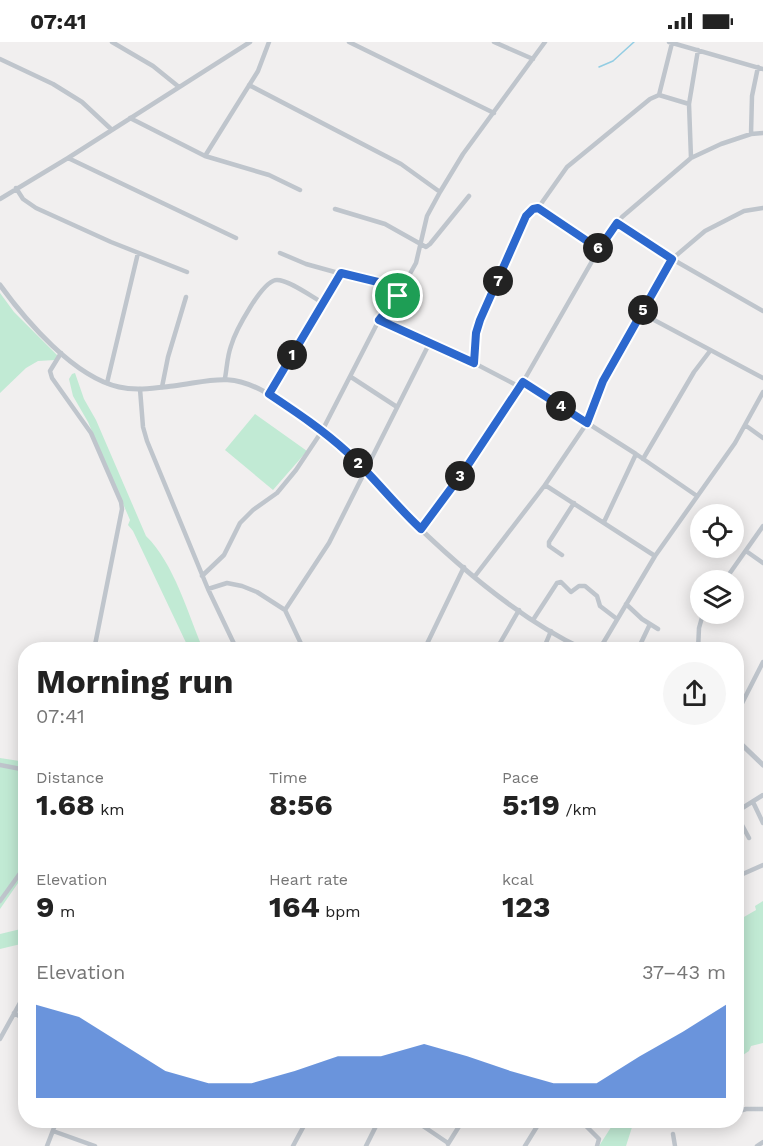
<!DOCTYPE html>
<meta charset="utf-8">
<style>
:root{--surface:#fff;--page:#f6f6f6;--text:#222;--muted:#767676;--accent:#2c68ce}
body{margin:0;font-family:"Work Sans",sans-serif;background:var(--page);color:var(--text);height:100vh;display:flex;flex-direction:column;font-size:22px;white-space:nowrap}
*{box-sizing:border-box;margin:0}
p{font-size:20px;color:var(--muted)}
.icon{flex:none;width:33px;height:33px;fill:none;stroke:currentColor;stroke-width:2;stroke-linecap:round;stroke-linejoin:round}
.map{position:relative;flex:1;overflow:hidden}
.panel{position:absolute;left:18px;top:600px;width:726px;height:486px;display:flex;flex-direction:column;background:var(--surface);border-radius:24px;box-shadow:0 3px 15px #0003}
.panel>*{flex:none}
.tools{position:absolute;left:690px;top:462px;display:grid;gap:12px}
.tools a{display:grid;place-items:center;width:54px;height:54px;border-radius:50%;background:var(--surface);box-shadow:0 3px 15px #0003;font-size:30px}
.pin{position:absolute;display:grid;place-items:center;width:51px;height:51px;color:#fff;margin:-26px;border:3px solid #fff;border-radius:50%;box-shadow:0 2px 6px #0007}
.km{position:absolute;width:30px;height:30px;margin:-15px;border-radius:50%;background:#222;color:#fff;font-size:16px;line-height:30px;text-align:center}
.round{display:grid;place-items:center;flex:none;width:63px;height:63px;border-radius:32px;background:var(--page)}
.summary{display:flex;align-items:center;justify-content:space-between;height:102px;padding:0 18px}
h1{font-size:33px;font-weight:700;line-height:45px}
.figures{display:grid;grid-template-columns:repeat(3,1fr);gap:9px;height:102px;padding:6px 18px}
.figures div{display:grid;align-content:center}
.figures b{font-size:30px;font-weight:700}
.figures small{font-size:16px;font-weight:400}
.figures p{font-size:16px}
.chart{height:168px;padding:12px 18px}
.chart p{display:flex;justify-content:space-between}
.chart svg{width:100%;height:108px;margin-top:6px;fill:var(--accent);opacity:.7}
.status{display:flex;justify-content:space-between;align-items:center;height:42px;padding:0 30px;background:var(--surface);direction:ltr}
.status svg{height:16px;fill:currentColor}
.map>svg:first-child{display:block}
</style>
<div class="status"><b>07:41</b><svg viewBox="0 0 49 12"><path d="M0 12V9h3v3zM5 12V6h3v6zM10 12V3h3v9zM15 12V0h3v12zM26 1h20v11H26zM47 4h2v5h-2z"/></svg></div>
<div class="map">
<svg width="763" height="1104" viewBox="0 0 763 1104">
<rect width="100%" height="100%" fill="#f1efef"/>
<!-- green -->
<path fill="#c1ead4" d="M0 251 14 270 58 314 55 318 38 319 26 326 0 351Z
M75 331 84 357 96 378 146 494C174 521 188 572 203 607H189L133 489 128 483 130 478 88 380 73 354 69 337 72 332Z
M255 372 307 409 273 448 225 408Z
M0 716 26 720 25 831 0 867Z
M763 859V1001L751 1004 749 1009 737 1017V879L756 868 755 864Z
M25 886V901L0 907V892Z
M615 1079H634L626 1104H599Z"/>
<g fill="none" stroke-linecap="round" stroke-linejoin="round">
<!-- stream -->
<path stroke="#93cde3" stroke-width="1.5" d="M599 25 613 19 634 0"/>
<!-- minor -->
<path stroke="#bfc5cc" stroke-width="4.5" d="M112 0 153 24 179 45
M349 0 494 71
M494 0 533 17
M669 0 763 27
M0 17 53 42 82 60 112 88
M249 43 401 122 440 150
M659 53 672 1
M130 76 205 114 269 133 300 148
M751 92 752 54 758 25
M205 114 258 29 269 0
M68 116 236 196
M691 116 689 62 698 8
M16 146 23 157 36 166 111 200 187 230
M0 157 68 116 250 0
M538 166 599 207
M335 167 385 182 426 205 430 202 469 154
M617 181 672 217 763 269
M280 211 306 222 360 237 378 241 398 253
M641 271 763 336
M379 278 474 321 520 345
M61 311 50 329 52 336 91 391 121 460 122 467 94 608
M474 321 476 291 480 278 529 170 538 166 567 125 650 57 659 53 689 62
M351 335 397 365
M225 336C227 326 227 315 231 304 235 290 262 238 277 238 289 238 312 255 323 261
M523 340 636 412 697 454
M107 341 138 211
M162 345 168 315 186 255
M140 347 143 385 147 399 208 547 237 608
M269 352 341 231
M745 383 763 396
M643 417 694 330 710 309
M545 443 655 514
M604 480 636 412
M421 487 464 428 523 340 599 207 622 175 691 116 721 102 751 92 763 91
M746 509 763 521
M562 513 549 504V500L574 461
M202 534 224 513 240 481 253 468 277 451 296 428 322 389 379 278 398 253 416 221 427 174 440 150 463 112 545 0
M475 534 545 443 587 381 603 339 672 217 705 189 744 169 763 166
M725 538 763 484
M208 547 227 541 242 544 257 550 285 568 304 608
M626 562 642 577 658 587
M285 568 329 501 430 300
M533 578 557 541 561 540 571 550 579 544H585L597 554 600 564 617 577
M640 603 650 582
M424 608 464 525
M496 608 519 568
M543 608 551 589
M599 608 655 514 735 401 763 350
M698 608 699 586 703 572
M736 673 763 620
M0 723 26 728
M753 760 763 781
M736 770 763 753
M736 772 749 796
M736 835 763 823
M0 859 26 823
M14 971 26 978
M0 997 26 950
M736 1070 746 1067H763
M414 1078 448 1101
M580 1078 599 1097 597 1104
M53 1089 95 1104
M673 1092 675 1104
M448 1102 463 1078
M47 1104 57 1078
M293 1104 307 1078
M366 1104 379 1078
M525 1104 541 1078
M757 1104 763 1100"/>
<!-- tertiary -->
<path stroke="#bfc5cc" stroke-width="5" d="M0 243C26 279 74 335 119 345 136 349 155 346 173 344 211 339 229 330 265 350 301 370 336 398 365 428 378 441 388 455 401 468 453 520 518 577 585 608
M736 697 763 723"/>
</g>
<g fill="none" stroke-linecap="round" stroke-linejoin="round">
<defs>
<path id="route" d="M538 166 599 207 617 181 672 217 603 339 587 381 523 340 464 429 421 487C395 463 373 434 347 410 323 388 296 370 269 352L341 231 378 240 398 254 379 278 474 321 476 291 480 278 526 174 533 167Z"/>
</defs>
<!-- route casing -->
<use href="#route" stroke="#fff" stroke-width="12"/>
<!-- route -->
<use href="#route" stroke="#2c68ce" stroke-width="8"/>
</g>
</svg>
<div class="tools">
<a><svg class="icon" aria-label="locate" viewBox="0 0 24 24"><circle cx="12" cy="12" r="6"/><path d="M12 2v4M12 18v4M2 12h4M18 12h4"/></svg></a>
<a><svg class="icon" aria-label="layers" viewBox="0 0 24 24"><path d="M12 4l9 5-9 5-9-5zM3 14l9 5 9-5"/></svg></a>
</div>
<div class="pin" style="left:398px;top:254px;background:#1e9e55"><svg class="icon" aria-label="arrive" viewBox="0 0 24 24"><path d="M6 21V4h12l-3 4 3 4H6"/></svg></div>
<b class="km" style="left:292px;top:313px">1</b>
<b class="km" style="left:358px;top:421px">2</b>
<b class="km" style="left:460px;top:434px">3</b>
<b class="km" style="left:561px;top:364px">4</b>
<b class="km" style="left:643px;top:268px">5</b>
<b class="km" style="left:598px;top:206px">6</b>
<b class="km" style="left:498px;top:239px">7</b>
<section class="panel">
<div class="summary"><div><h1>Morning run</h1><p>07:41</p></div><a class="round"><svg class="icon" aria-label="share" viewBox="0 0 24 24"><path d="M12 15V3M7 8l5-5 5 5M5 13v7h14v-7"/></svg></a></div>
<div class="figures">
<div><p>Distance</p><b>1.68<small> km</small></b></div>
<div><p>Time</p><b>8:56</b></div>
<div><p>Pace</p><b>5:19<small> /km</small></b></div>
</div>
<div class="figures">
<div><p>Elevation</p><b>9<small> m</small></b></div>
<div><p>Heart rate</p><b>164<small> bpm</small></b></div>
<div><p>kcal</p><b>123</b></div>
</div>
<div class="chart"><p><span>Elevation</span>37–43 m</p>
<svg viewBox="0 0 160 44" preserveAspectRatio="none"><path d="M0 44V6L10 11L20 22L30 33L40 38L50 38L60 33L70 27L80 27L90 22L100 27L110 33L120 38L130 38L140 27L150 17L160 6V44z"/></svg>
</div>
</section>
</div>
